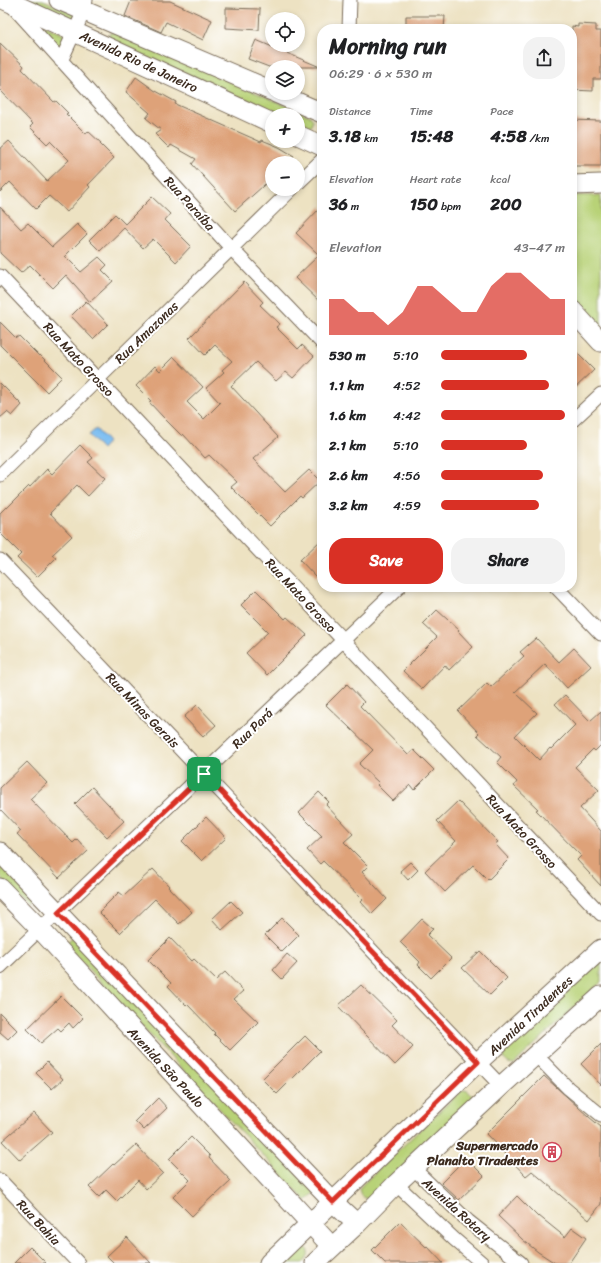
<!DOCTYPE html>
<meta charset="utf-8">
<style>
:root{--surface:#fff;--page:#f2f2f2;--text:#202124;--muted:#757577;--accent:#d93025}
body{margin:0;font-family:Sriracha,sans-serif;background:var(--page);color:var(--text);height:100vh;display:flex;flex-direction:column;font-size:15px;white-space:nowrap}
*{box-sizing:border-box;margin:0}
p{font-size:13px;color:var(--muted)}
.icon{flex:none;width:22px;height:22px;fill:none;stroke:currentColor;stroke-width:2;stroke-linecap:round;stroke-linejoin:round}
.map{position:relative;flex:1;overflow:hidden}
.drawer{position:absolute;left:317px;top:24px;width:260px;height:568px;display:flex;flex-direction:column;background:var(--surface);border-radius:16px;box-shadow:0 2px 6px #0003}
.drawer>*{flex:none}
.tools{position:absolute;left:265px;top:12px;display:grid;gap:8px}
.tools a{display:grid;place-items:center;width:40px;height:40px;border-radius:50%;background:var(--surface);box-shadow:0 2px 6px #0003;font-size:20px}
.pin{position:absolute;display:grid;place-items:center;width:34px;height:34px;color:#fff;margin:-17px;border-radius:8px;box-shadow:0 2px 6px #0006}
.round{display:grid;place-items:center;flex:none;width:42px;height:42px;border-radius:16px;background:var(--page)}
.headline{display:flex;align-items:center;justify-content:space-between;height:68px;padding:0 12px}
h1{font-size:22px;font-weight:700;line-height:30px}
.figures{display:grid;grid-template-columns:repeat(3,1fr);gap:6px;height:68px;padding:4px 12px}
.figures div{display:grid;align-content:center}
.figures b{font-size:17px;font-weight:700}
.figures small{font-size:11px;font-weight:400}
.figures p{font-size:11px}
.chart{height:112px;padding:8px 12px}
.chart p{display:flex;justify-content:space-between}
.chart svg{width:100%;height:72px;margin-top:4px;fill:var(--accent);opacity:.7}
.cta{display:flex;gap:8px;margin-top:auto;padding:8px 12px}
.cta a{flex:1;height:46px;border-radius:16px;background:var(--accent);color:#fff;font-size:16px;font-weight:700;line-height:46px;text-align:center}
.cta a+a{background:var(--page);color:var(--text)}
ul{padding:0 12px;list-style:none;font-size:13px}
li{display:grid;grid-template-columns:64px 48px 1fr;align-items:center;height:30px}
li i{height:10px;border-radius:5px;background:var(--accent)}
.map>svg:first-child{display:block}
</style>
<div class="map">
<svg width="601" height="1263" viewBox="0 0 601 1263">
<rect width="100%" height="100%" fill="#fff"/>
<filter id="ink" filterUnits="userSpaceOnUse"><feTurbulence type="fractalNoise" baseFrequency=".025" numOctaves="2"/><feDisplacementMap in="SourceGraphic" scale="8" xChannelSelector="R" yChannelSelector="G"/><feConvolveMatrix kernelMatrix="1 2 1 2 8 2 1 2 1" color-interpolation-filters="sRGB"/></filter>
<filter id="wash" filterUnits="userSpaceOnUse"><feTurbulence type="fractalNoise" baseFrequency=".012" numOctaves="4" result="noise"/><feDisplacementMap in="SourceGraphic" scale="16" xChannelSelector="R" yChannelSelector="G"/><feGaussianBlur stdDeviation="0.9" result="paint"/><feColorMatrix in="noise" values="0 0 0 0 0 0 0 0 0 0 0 0 0 0 0 0 0 1.4 0 .05"/><feComposite in="paint" operator="in"/></filter>
<g filter="url(#wash)">
<rect width="100%" height="100%" fill="#ede2c2"/>
<!-- green -->
<path fill="#b8d277" stroke="#7a7e4a" d="M25 0H43L75 14 74 20Z
M28 18 67 36 65 47 58 50Z
M115 32 310 116 313 120 311 126 307 129 298 125V115H274L106 40 110 33Z
M572 195 601 196V330L572 299Z
M0 859 37 897 28 906 0 877Z
M75 935 315 1192 306 1201 65 944Z
M601 959V982L514 1064 508 1063 503 1058 504 1053 507 1047Z
M464 1090 468 1091 474 1099 373 1197 367 1199 361 1196 359 1189 363 1184 461 1091Z
M303 1246C311 1251 309 1257 303 1263H279L298 1247Z"/>
<!-- water -->
<path fill="#7bbdf1" stroke="#5b7488" d="M96 429 108 442 102 449 89 435Z"/>
<g id="blocks">
<!-- building -->
<path fill="#dea279" d="M131 1H170L212 20 203 40 166 22 161 32 125 16Z
M226 8 260 9 259 30 226 28Z
M406 16H445L444 29H406Z
M578 24 596 25V31H601V79H593V91L572 90V26L578 27Z
M256 40 320 67H269L248 59Z
M0 43 24 66 22 69 54 102 56 101 68 113 66 114 86 134 88 131 101 143 100 144 114 158 88 185 90 187 67 212 49 196 36 209 10 182 0 192V149L9 141 47 181 69 160 50 141 47 144 30 127 33 124 0 90Z
M136 77 154 90 176 102 175 104 261 142 262 140 279 147 294 156 287 163H272V178L235 211 192 164 196 159 171 145 169 148 155 134 161 130 146 118 150 113 126 92Z
M572 120 601 121V166H572Z
M152 197 170 214 165 220 191 246 176 262 153 239 143 248 124 228 100 251 89 240 115 214 125 224Z
M322 206V304L295 278 319 255 296 233Z
M0 207 21 229 28 223 52 247 77 224 87 234 65 256 81 272 99 257 107 265 102 270 113 281 90 302 66 275 53 288 30 265 21 273 0 253Z
M244 282 263 302 260 305 280 324 276 327 298 349 302 345 314 356 293 378 286 372 276 381 256 362 231 386 278 437 253 459 285 492 309 470 320 481 302 498 300 496 270 526 231 487 237 482 209 455 205 458 183 434 182 436 163 417 149 402 151 401 136 386 155 366 160 371 174 357 203 387 187 402 204 419 220 403 206 388 224 372 222 370 232 361 215 345 205 355 189 338Z
M86 301 108 324 93 339 71 316Z
M0 322 16 338 19 336 39 356 40 355 62 377 47 392 0 345Z
M572 348 594 370 572 391Z
M0 383 22 405 12 416 7 412 0 418Z
M80 445 93 458 88 462 105 478 88 496 77 485 50 513 72 536 52 555 56 558 37 577 17 558 21 554 0 533V513L6 507 7 508 29 486 30 487 47 469 52 474Z
M322 539V571L316 577 300 560Z
M256 590 285 619 287 617 307 635 267 675 246 653 268 632 241 605Z
M437 610 459 630 458 631 473 647 449 670 445 665 422 689 403 671 437 637 423 624Z
M536 638 559 662 574 648 591 666 567 688 545 664 515 692 537 713 515 736 539 760 550 748 551 749 575 725 555 704 565 695 590 721 601 711V745L595 751 593 749 575 767 599 790 580 808 601 831V886L577 860 581 856 536 810 538 809 514 786 517 782 497 762 501 757 477 735 479 733 458 711 487 683 491 687 524 656 520 652Z
M347 684 364 702 360 706 408 755 414 750 434 770 414 790 410 785 393 801 377 785 379 783 359 764 373 750 326 705Z
M197 705 216 725 203 737 184 717Z
M27 762 47 783 30 799 73 843 77 839 88 851 59 878 17 834 21 831 0 809V788Z
M92 787 124 821 107 837 75 804Z
M319 792 329 802 326 805 353 834 344 842 368 866 362 872 387 899 372 914 361 902 363 900 323 861 320 864 307 850 322 836 299 813Z
M458 801 498 842 495 844 509 859 488 880 473 865 445 892 425 871 456 841 437 821Z
M206 817 226 838 202 861 182 841Z
M410 862 418 870 408 880 400 871Z
M153 869 169 886 168 887 192 912 179 924 155 899 120 933 99 912 119 892 124 896Z
M231 901 242 912 222 930 212 919Z
M282 918 299 935 282 952 265 935Z
M422 919 433 929 427 935 451 958 431 978 418 965 420 962 400 942Z
M170 938 192 961 194 959 216 980 225 972 243 991 234 999 258 1022 230 1050 214 1034 215 1033 187 1004 186 1005 168 986 171 983 148 960Z
M480 951 507 978 490 995 462 968Z
M287 954 297 963 282 979 273 970Z
M361 985 397 1020 392 1025 413 1047 395 1065 338 1006Z
M61 996 83 1018 73 1028 69 1023 61 1031 58 1028 41 1043 27 1029Z
M0 1013 17 1030 8 1039 0 1032Z
M305 1036 320 1051 277 1094 262 1079Z
M601 1044V1085L581 1064Z
M47 1062 63 1079 52 1089 36 1073Z
M544 1076 589 1117 601 1127V1204L589 1220 532 1171 526 1176 486 1134Z
M158 1098 167 1108 144 1130 135 1121Z
M34 1113 52 1132 20 1160 2 1141Z
M191 1137 210 1156 209 1158 231 1181 215 1196 214 1195 192 1216 173 1197 190 1180 169 1159Z
M136 1145 163 1173 146 1189 138 1180 117 1201 106 1190 99 1197 89 1187 113 1164 114 1165Z
M466 1158 484 1176 459 1200 441 1183Z
M517 1196 538 1217 539 1216 565 1237 572 1228 586 1238 569 1263H555L538 1252 523 1240 498 1216Z
M400 1222 426 1247 427 1246 443 1263H385L372 1250Z
M127 1237 151 1263H114L107 1256Z
M30 1247 46 1263H14Z"/>
</g>
</g>
<g filter="url(#ink)">
<use href="#blocks" fill-opacity="0" stroke="#796a57" stroke-width="1"/>
<g fill="none" stroke-linecap="round" stroke-linejoin="round">
<defs>
<path id="street" d="M13 7 231 248 322 343
M349 29 350 0
M61 61 84 11 86 0
M298 183 322 160
M0 276 601 914
M572 421 601 394
M0 475 292 189
M0 560 501 1086
M556 587 601 634
M0 967 399 587
M535 1054 568 1088 601 1115
M413 1168 468 1221 521 1263
M0 1180 78 1263
M396 1184 454 1239 482 1263"/>
<path id="secondary" d="M5 0 272 123
M59 0 272 91
M276 93 322 113
M298 135 322 146
M572 185 601 184
M572 310 601 342
M0 852 333 1202 357 1224
M0 888 40 929 332 1247
M269 1263 478 1062 601 949
M315 1263 357 1224 396 1184 501 1086 601 996"/>
</defs>
<!-- street casing -->
<use href="#street" stroke="#796a57" stroke-width="15"/>
<!-- secondary casing -->
<use href="#secondary" stroke="#796a57" stroke-width="21"/>
<!-- street -->
<use href="#street" stroke="#fff" stroke-width="13"/>
<!-- secondary -->
<use href="#secondary" stroke="#fff" stroke-width="19"/>
</g>
</g>
<g fill="none" stroke-linecap="round" stroke-linejoin="round" filter="url(#ink)">
<defs>
<path id="route" d="M204 774 478 1062 333 1202 58 913Z"/>
</defs>
<!-- route casing -->
<use href="#route" stroke="#fff" stroke-width="8"/>
<!-- route -->
<use href="#route" stroke="#d93025" stroke-width="5"/>
</g>
<!-- icons -->
<defs>
<symbol id="building-ring" viewBox="-11 -11 22 22"><circle r="9.5" fill="#fff" stroke="#d1495b" stroke-width="1.5"/><path d="M-4-6H4V6H1V3H-1V6H-4ZM-2.5-4.3h1.7v1.8h-1.7ZM.8-4.3h1.7v1.8H.8ZM-2.5-1h1.7V.8h-1.7ZM.8-1h1.7V.8H.8Z" fill="#d1495b"/></symbol>
</defs>
<g fill-rule="evenodd">
<use href="#building-ring" x="541" y="1141" width="22" height="22"/>
</g>
<g text-anchor="middle" stroke-width="4" stroke-linejoin="round" paint-order="stroke">
<!-- street labels -->
<g font-size="13" fill="#3b2a1e" stroke="#fff">
<text transform="translate(139 61) rotate(25)" y="5">Avenida Rio de Janeiro</text>
<text transform="translate(190 203) rotate(48)" y="5">Rua Paraíba</text>
<text transform="translate(146 332) rotate(-44)" y="5">Rua Amazonas</text>
<text transform="translate(79 359) rotate(47)" y="5">Rua Mato Grosso</text>
<text transform="translate(301 595) rotate(47)" y="5">Rua Mato Grosso</text>
<text transform="translate(143 710) rotate(46)" y="5">Rua Minas Gerais</text>
<text transform="translate(252 728) rotate(-44)" y="5">Rua Pará</text>
<text transform="translate(522 831) rotate(47)" y="5">Rua Mato Grosso</text>
<text transform="translate(530 1015) rotate(-43)" y="5">Avenida Tiradentes</text>
<text transform="translate(166 1067) rotate(47)" y="5">Avenida São Paulo</text>
<text transform="translate(457 1209) rotate(42)" y="5">Avenida Rotary</text>
<text transform="translate(39 1222) rotate(47)" y="5">Rua Bahia</text>
</g>
<!-- poi labels -->
<g font-size="13" font-weight="bold" fill="#3b2a1e" stroke="#fff" text-anchor="end">
<text x="538" y="1150">Supermercado<tspan x="538" dy="15">Planalto Tiradentes</tspan></text>
</g>
</g>
</svg>
<div class="tools">
<a><svg class="icon" aria-label="locate" viewBox="0 0 24 24"><circle cx="12" cy="12" r="6"/><path d="M12 2v4M12 18v4M2 12h4M18 12h4"/></svg></a>
<a><svg class="icon" aria-label="layers" viewBox="0 0 24 24"><path d="M12 4l9 5-9 5-9-5zM3 14l9 5 9-5"/></svg></a>
<a>+</a>
<a>−</a>
</div>
<div class="pin" style="left:204px;top:774px;background:#1e9e55"><svg class="icon" aria-label="arrive" viewBox="0 0 24 24"><path d="M6 21V4h12l-3 4 3 4H6"/></svg></div>
<section class="drawer">
<div class="headline"><div><h1>Morning run</h1><p>06:29 · 6 × 530 m</p></div><a class="round"><svg class="icon" aria-label="share" viewBox="0 0 24 24"><path d="M12 15V3M7 8l5-5 5 5M5 13v7h14v-7"/></svg></a></div>
<div class="figures">
<div><p>Distance</p><b>3.18<small> km</small></b></div>
<div><p>Time</p><b>15:48</b></div>
<div><p>Pace</p><b>4:58<small> /km</small></b></div>
</div>
<div class="figures">
<div><p>Elevation</p><b>36<small> m</small></b></div>
<div><p>Heart rate</p><b>150<small> bpm</small></b></div>
<div><p>kcal</p><b>200</b></div>
</div>
<div class="chart"><p><span>Elevation</span>43–47 m</p>
<svg viewBox="0 0 160 44" preserveAspectRatio="none"><path d="M0 44V22L10 22L20 30L30 30L40 38L50 30L60 14L70 14L80 22L90 30L100 30L110 14L120 6L130 6L140 14L150 22L160 22V44z"/></svg>
</div>
<ul>
<li><b>530 m</b>5:10<i style="width:69%"></i></li>
<li><b>1.1 km</b>4:52<i style="width:87%"></i></li>
<li><b>1.6 km</b>4:42<i style="width:100%"></i></li>
<li><b>2.1 km</b>5:10<i style="width:69%"></i></li>
<li><b>2.6 km</b>4:56<i style="width:82%"></i></li>
<li><b>3.2 km</b>4:59<i style="width:79%"></i></li>
</ul>
<div class="cta"><a>Save</a><a>Share</a></div>
</section>
</div>
